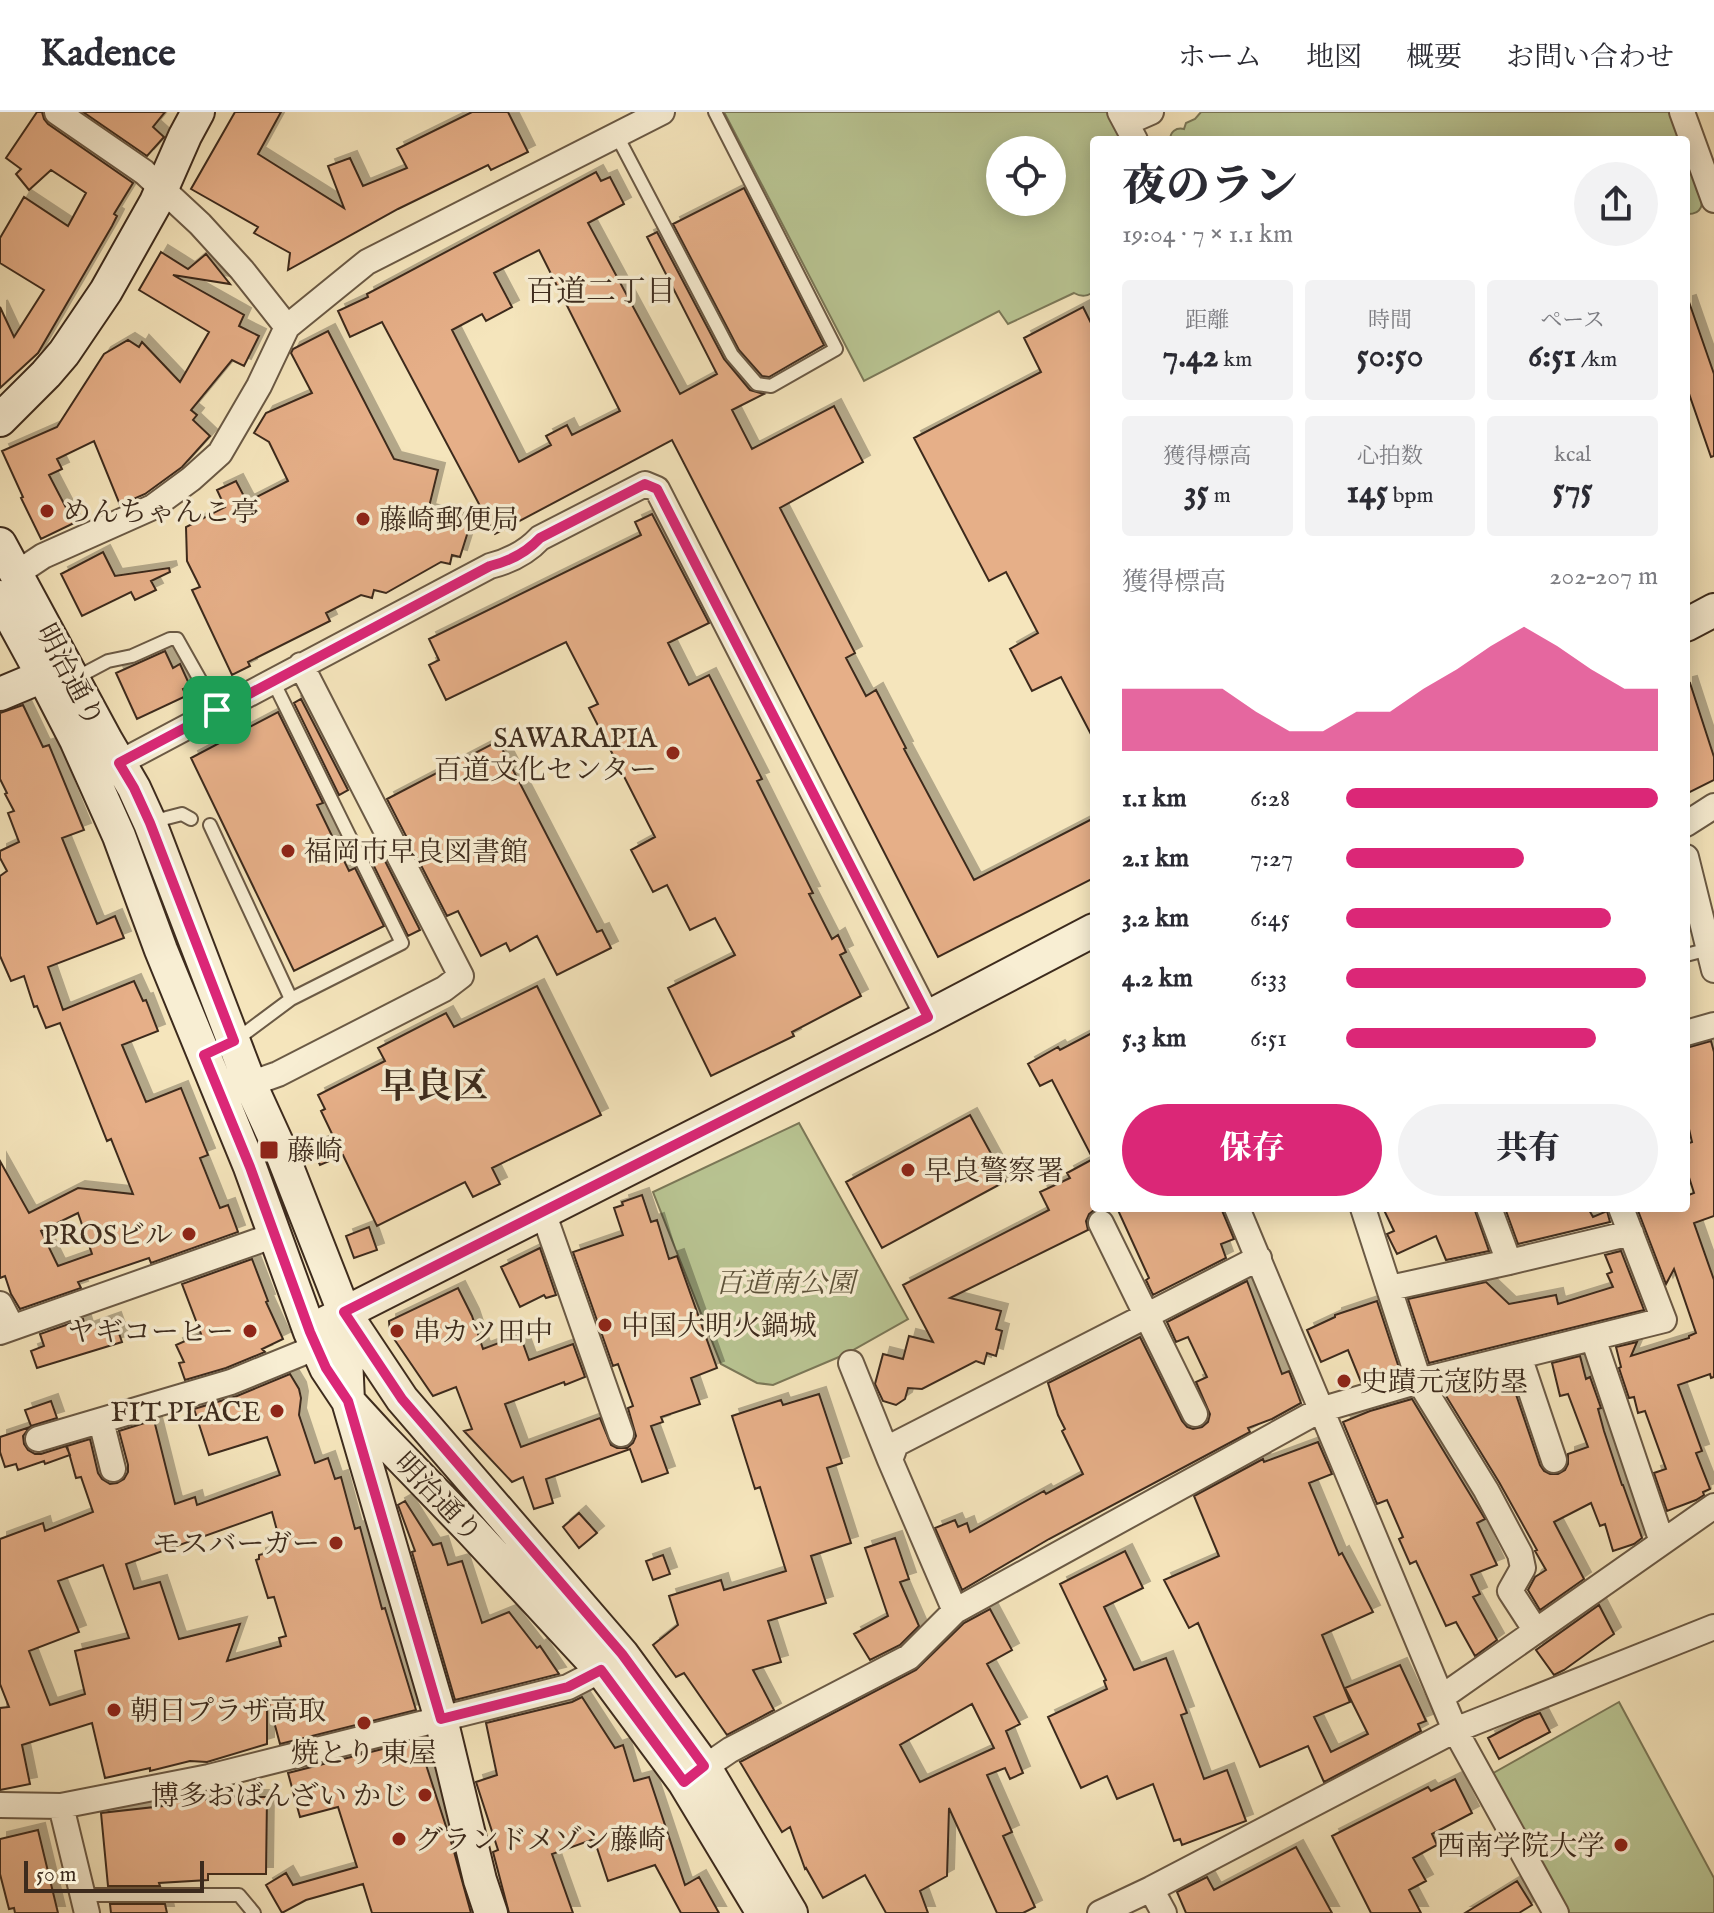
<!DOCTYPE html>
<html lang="ja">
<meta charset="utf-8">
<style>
:root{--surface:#fff;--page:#f2f2f3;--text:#2b2b33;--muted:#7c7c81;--line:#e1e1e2;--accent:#db2777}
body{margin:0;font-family:"IM FELL English","Noto Serif JP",serif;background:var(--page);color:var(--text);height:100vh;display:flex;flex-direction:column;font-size:30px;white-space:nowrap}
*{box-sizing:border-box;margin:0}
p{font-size:26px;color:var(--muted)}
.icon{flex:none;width:44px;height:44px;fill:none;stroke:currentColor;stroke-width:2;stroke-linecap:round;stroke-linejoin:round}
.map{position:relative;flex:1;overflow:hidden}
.sheet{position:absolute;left:1090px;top:24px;width:600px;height:1076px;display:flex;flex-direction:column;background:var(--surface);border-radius:8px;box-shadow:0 4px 20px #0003}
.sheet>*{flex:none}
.controls{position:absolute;left:986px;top:24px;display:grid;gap:16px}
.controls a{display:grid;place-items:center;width:80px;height:80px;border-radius:50%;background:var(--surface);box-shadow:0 4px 20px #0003;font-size:40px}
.scale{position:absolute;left:24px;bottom:20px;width:180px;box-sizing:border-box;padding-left:8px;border:4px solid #3d2b1d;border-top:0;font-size:22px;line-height:28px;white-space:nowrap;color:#3d2b1d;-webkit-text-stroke:6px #f8eed3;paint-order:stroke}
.pin{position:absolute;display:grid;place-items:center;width:68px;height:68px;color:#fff;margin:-34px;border-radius:16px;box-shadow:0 4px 12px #0006}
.round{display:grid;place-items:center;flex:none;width:84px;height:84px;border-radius:42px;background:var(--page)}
.overview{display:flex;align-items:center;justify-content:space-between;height:136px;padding:0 32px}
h1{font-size:44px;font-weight:800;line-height:60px}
.stats{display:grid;grid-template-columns:repeat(3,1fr);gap:12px;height:136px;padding:8px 32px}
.stats div{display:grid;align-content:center;border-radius:8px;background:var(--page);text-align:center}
.stats b{font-size:34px;font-weight:800}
.stats small{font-size:22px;font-weight:400}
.stats p{font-size:22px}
.chart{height:224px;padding:16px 32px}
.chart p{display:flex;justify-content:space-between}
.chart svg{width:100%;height:144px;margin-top:8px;fill:var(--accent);opacity:.7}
.primary-button{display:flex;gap:16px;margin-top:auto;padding:16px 32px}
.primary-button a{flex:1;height:92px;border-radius:48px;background:var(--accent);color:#fff;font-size:32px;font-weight:800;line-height:92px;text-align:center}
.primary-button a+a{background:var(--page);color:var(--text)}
ul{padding:0 32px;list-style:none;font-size:26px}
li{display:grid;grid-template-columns:128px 96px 1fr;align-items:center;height:60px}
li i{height:20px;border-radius:10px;background:var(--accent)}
header{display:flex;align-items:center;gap:48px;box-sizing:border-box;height:112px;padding:0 40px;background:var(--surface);border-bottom:2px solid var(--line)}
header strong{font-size:38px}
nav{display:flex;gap:44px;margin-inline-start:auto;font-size:28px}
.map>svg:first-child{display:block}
</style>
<header>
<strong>Kadence</strong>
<nav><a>ホーム</a><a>地図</a><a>概要</a><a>お問い合わせ</a></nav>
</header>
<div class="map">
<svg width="1714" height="1801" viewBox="0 0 1714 1801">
<defs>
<filter id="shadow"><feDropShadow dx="7" dy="-7" stdDeviation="0" flood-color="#0004"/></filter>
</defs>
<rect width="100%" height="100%" fill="#f5e5bc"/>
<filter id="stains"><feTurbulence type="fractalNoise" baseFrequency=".0025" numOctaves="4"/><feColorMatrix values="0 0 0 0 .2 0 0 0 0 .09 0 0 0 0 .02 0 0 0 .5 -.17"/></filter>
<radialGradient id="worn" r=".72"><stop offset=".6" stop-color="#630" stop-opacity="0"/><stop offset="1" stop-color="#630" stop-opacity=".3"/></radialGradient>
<!-- green -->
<path fill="#b9c593" stroke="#7b7858" stroke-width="2" fill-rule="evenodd" d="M724 0H1109L1124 28H1094V178C1089 185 1081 185 1074 181L1008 212 999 199 864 269ZM1000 38H1052V90H1000Z
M1201 0H1690L1702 75 1697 79C1706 91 1702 103 1686 102V28H1170C1170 20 1176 15 1184 17L1186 11 1195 7Z
M799 1011 908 1207 846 1242 773 1273 757 1271 721 1252 653 1080Z
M1619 1590 1714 1766V1801H1568L1488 1664Z"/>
<!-- building -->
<path fill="#e6af88" stroke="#3d2b1d" stroke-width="2" fill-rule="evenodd" filter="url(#shadow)" d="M37 0H42L44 7 48 12 133 71 114 102 117 104 112 114 38 241 0 276V195L14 225 44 178 0 151V126L24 85 68 114 86 81 51 58 29 78 16 62 21 57 6 46Z
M83 0H165L153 15 164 25 147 44Z
M235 0H281L258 42 344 96 328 54 350 46 363 74 407 56 397 37 472 0H508L528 40 491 58 488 53 398 97 288 158 290 141 254 121 258 115 191 77Z
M596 60 601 69 610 65 624 92 588 111 680 282 717 262 647 125 657 120 724 247 750 278 764 282 732 298 752 337 834 294 863 350 780 396 855 541 846 546 866 584 876 578 906 636 904 637 974 768 1094 706V766L938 845 672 328 495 422 382 210 350 225 338 199 368 185 367 182ZM539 138 620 299 572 323 567 313 546 324 551 333 519 350 452 218 482 202 486 209 512 195 494 161Z
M744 76 824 233 769 265 762 264 739 238 673 112Z
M161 140 188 157 206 142 230 172 173 163 244 203 239 214 259 224 244 254 232 248 191 298 197 303 193 308 210 324 182 355 145 382 120 393 94 329 57 347 62 357 49 363 74 411 41 427 21 386 23 385 2 339 57 315 104 242 128 228 139 235 142 230 180 270 209 220 139 178Z
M1689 190 1714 262V344L1711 345 1686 273V191Z
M1083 195 1094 217V628L1061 565 1032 579 1010 537 1038 521 1006 460 989 469 914 326 1041 260 1024 226Z
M328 219 394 347 438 358 428 399 471 410 460 445 452 443 450 452 441 450 386 481 374 478 372 486 361 483 326 501 330 509 248 550 250 554 232 563 192 478 200 475 187 449 186 415 225 395 217 378 236 369 247 390 288 369 269 330 254 321 266 301 312 281 291 241 293 237Z
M652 402 709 511 668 531 689 573 709 563 762 667 757 669 813 781 809 782 832 827 838 823 846 840 840 843 861 884 792 920 794 924 711 964 668 876 735 843 715 806 690 818 667 773 653 780 631 738 655 725 589 596 598 592 566 530 446 588 429 553 439 548 429 527 641 423 635 410Z
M103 440 115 464 169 456 170 460 151 469 156 478 135 488 131 480 82 504 61 462Z
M165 539 173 556 180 552 190 574 183 577 186 584 137 607 116 561Z
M1690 571 1714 645V668L1686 682V572Z
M301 587 348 678 339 683 294 591Z
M23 593 43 635 49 633 84 718 62 726 97 812 115 804 124 826 48 855 63 898 134 869 143 889 146 888 158 919 122 933 146 990 181 976 208 1043 200 1046 220 1096 228 1093 238 1120 151 1151 149 1146 78 1170 81 1176 20 1197 11 1182 5 1164 0 1166V1049L29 1101 78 1076 133 1082 111 1027 107 1029 60 911 46 916 37 894 34 895 24 864 11 869 0 844V764L7 759 0 746V739L19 730 8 701 14 699 5 682 7 681 0 667V601ZM78 1101 92 1142 58 1154 41 1119Z
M278 600 323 691 317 693 349 759 355 756 384 814 294 859 191 646Z
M498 629 597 820 602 818 611 836 557 863 537 824 510 839 506 831 481 844 458 799 447 804 387 687Z
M382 743 420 818 408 824 371 748Z
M537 874 601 1003 492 1056 500 1072 473 1085 465 1070 377 1114 343 1043 320 1053 312 1035 334 1026 321 999 325 997 318 983 385 949 378 936 446 901 454 915Z
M1094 920V1098L1089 1102 1086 1109 1088 1118 950 1186 1001 1199 996 1217 1002 1219 996 1244 987 1241 984 1252 976 1249 922 1277 908 1276 905 1287 896 1293 883 1289 875 1272 883 1242 903 1247 909 1224 933 1230 903 1173 1049 1098 1040 1080 1070 1066 1067 1061 1093 1047 1052 968 1040 974 1028 952 1058 935 1060 938Z
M1711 929 1714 940V1104L1694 1111 1714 1168V1265L1711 1266 1710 1262 1678 1273 1702 1339 1696 1341 1710 1377 1703 1380 1704 1383 1696 1388 1667 1399 1654 1361 1666 1357 1645 1299 1638 1301 1634 1285 1629 1286 1619 1256 1621 1255 1616 1235 1637 1230 1631 1244 1689 1226V1224L1696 1221 1674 1157 1666 1172 1637 1096H1686V1084L1694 1081 1686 1056V1032L1692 1030 1686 1004V936Z
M970 1003 1006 1069 882 1136 846 1070Z
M642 1083 651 1110 657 1108 669 1147 677 1144 717 1256 691 1266 700 1292 661 1305 663 1310 651 1314 668 1361 642 1370 630 1337 546 1367 553 1391 534 1397 523 1365 512 1370 464 1319 472 1317 456 1275 433 1284 390 1221 389 1209 458 1176 472 1204 483 1237 520 1223 529 1248 573 1232 585 1265 565 1273 564 1270 505 1292 521 1335 600 1306 611 1333 617 1336H627L633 1331 636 1324 628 1296 633 1294 618 1252 613 1254 573 1140 623 1123 614 1096 623 1093 622 1090Z
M1117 1096H1221L1234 1127 1221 1132 1226 1146 1153 1183 1146 1168 1149 1166Z
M1383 1096H1474L1489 1139 1446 1148 1436 1124 1397 1142 1387 1122 1394 1119Z
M1505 1096H1588L1593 1105 1607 1099 1610 1110 1518 1132Z
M369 1115 377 1138 354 1146 346 1124Z
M540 1136 556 1183 546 1186 544 1183 520 1195 501 1155Z
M1621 1139 1644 1198 1429 1251 1408 1187 1486 1170 1509 1192 1556 1183 1558 1192 1613 1175 1607 1162 1612 1160 1605 1143Z
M252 1147 268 1189 266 1190 283 1227 262 1237 265 1240 226 1256 185 1268 179 1251 184 1250 176 1233 201 1222 182 1172Z
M1247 1169 1282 1262 1289 1259 1301 1291 1272 1307 1248 1316 1250 1320 1049 1427 962 1478 935 1416 955 1408 958 1415 967 1411 970 1420 1044 1379 1046 1382 1083 1362 1062 1319 1065 1317 1058 1303 1048 1271 1140 1225 1182 1309 1187 1315 1193 1317 1202 1315 1208 1310 1210 1302 1196 1270 1207 1265 1188 1225 1176 1230 1167 1210Z
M1377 1189 1400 1259 1361 1270 1348 1238 1321 1250 1307 1218 1335 1205V1203Z
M83 1207 86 1217 114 1207 122 1230 37 1256 31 1239 44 1234 40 1222Z
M1580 1244 1586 1267 1590 1265 1601 1296 1598 1297 1604 1319 1622 1373H1623L1642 1426 1634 1432 1613 1439 1605 1412 1600 1414 1591 1391 1554 1410 1584 1467 1540 1498 1528 1478 1535 1465 1546 1458 1535 1439 1537 1438 1499 1370 1443 1279 1509 1262 1540 1353 1544 1359 1550 1362H1558L1565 1358 1568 1352V1342L1588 1335 1568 1282 1560 1284 1552 1251Z
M290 1262 299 1277 301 1286 299 1303 315 1351 328 1346 335 1367 341 1365 355 1417 360 1415 382 1497 385 1496 416 1598 280 1632 269 1591H267V1632L207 1650 190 1649 150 1659V1656L105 1666 92 1611 22 1633 30 1672 0 1678V1596L9 1595 0 1572V1427L43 1411 45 1419 93 1400 81 1365 76 1366 67 1334 90 1327 98 1361 102 1367 110 1372 117 1371 124 1367 128 1360V1353L119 1319 154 1308 175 1392 195 1385 197 1393 280 1363 267 1325 209 1343 194 1297 237 1284ZM272 1400 282 1437 259 1443V1447L256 1448 268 1486 274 1485 286 1524 279 1526 281 1534 227 1549 240 1512 179 1527 160 1470 134 1477 126 1452ZM103 1453 129 1526 75 1539 85 1582 50 1593 29 1539 79 1520 58 1469Z
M819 1282 842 1351 827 1356 851 1431 811 1444 826 1491 768 1509 781 1550 753 1558 774 1598 727 1623 684 1561 676 1565 653 1533 678 1513 669 1484 721 1468 724 1478 786 1459 760 1375 755 1377 732 1304 781 1288 783 1293Z
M1412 1287 1485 1407 1477 1411 1497 1453 1471 1463 1480 1482 1473 1485 1497 1528 1475 1544 1456 1510 1446 1514 1416 1449 1410 1452 1399 1427 1403 1425 1387 1388 1377 1392 1343 1310 1370 1299Z
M51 1289 57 1306 31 1314 25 1298Z
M30 1315 23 1324 24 1332 28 1338 35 1342H41L66 1334 70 1343 45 1352 44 1349 18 1358 16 1352 5 1355 0 1340V1325Z
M1318 1330 1332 1362 1309 1371 1339 1443 1342 1441 1373 1500 1322 1523 1350 1590 1314 1605 1331 1640 1368 1622 1345 1576 1400 1553 1426 1609 1418 1612 1421 1619 1324 1670 1308 1634 1260 1655 1198 1511 1189 1516 1164 1468 1219 1444 1194 1384 1263 1347 1264 1350Z
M405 1389 433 1433 441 1431 448 1453 462 1449 482 1511 509 1500 537 1536 540 1534 559 1562 455 1588 412 1440 415 1439 398 1393Z
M579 1401 597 1421 579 1436 563 1415Z
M895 1426 909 1467 900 1470 919 1514 900 1533 870 1548 854 1522 888 1504 865 1436Z
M1125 1439 1143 1476 1104 1495 1134 1558 1166 1546 1187 1601 1181 1603 1204 1667 1227 1658 1246 1709 1182 1733 1180 1727 1174 1729 1153 1672 1117 1687 1107 1664 1081 1676 1048 1605 1107 1577 1104 1569 1106 1568 1060 1472Z
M663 1443 670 1462 653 1468 646 1449Z
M1599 1493 1614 1522 1564 1558 1554 1563 1536 1538Z
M990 1497 1012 1538 987 1552 1020 1612 1006 1619 1023 1661 1010 1667 1005 1656 987 1663 1012 1720 1003 1724 1035 1795 1023 1801H997L949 1696 947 1764 920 1779 928 1801H886L865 1763 823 1786 806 1756 805 1757 790 1715 782 1720 740 1650 916 1558 964 1511ZM972 1592 994 1636 920 1670 900 1633Z
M582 1585 615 1636 623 1633 634 1669 649 1665 685 1773 699 1765 719 1801H681L655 1753 608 1769 594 1727 552 1742 573 1801H509L493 1740 498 1738 476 1670 497 1663 486 1611 572 1590Z
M1540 1601 1550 1620 1499 1647 1488 1626 1524 1607Z
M418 1628 453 1736 471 1801H372L363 1772 306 1788 282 1801 266 1773 286 1761 293 1773 357 1755 338 1695 300 1705 288 1661Z
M1455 1667 1472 1701 1432 1722 1437 1733 1413 1746 1426 1769 1409 1778 1421 1801H1371L1332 1724 1428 1675 1431 1679Z
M222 1685H267L266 1762H208V1768L159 1771 160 1774H108L101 1701 172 1693V1688L222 1687Z
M38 1718 58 1801H15L14 1796 9 1797 0 1762V1727Z
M1296 1735 1332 1801H1186L1177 1780 1207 1765 1214 1778Z
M1517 1769 1532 1793 1519 1801H1465Z
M110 1792H165L167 1801H111Z"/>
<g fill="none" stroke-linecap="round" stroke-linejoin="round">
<defs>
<path id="lane" d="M616 22 732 243 757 272 771 274 836 237 715 0
M74 567 108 549 132 544 170 527H177L217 598
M151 710 182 702 191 707
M210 713 291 887
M1686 843 1709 837
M236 928 291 887 402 831 273 569
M82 1783H239L254 1801"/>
<path id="street" d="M57 0 144 60 200 112 242 158 287 215
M1120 0 1135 28
M1682 0 1714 88
M1126 11 1151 0
M16 462 43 444 153 395 191 367 220 341 259 274 287 215 367 150 662 0
M104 654 119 651 490 454C510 449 526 441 540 426L645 372 657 377 928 905
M1686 712 1714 694
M1686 745 1714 858
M1686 921 1714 913
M250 972 278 962 444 877 461 864 301 553
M1237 1096 1455 1618 1556 1801
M1363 1096 1419 1269 1486 1378 1520 1442 1523 1456 1510 1479 1536 1519
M1489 1096 1509 1150
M543 1100 621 1322
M1101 1111 1195 1302
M1390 1176 1509 1150 1631 1121
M0 1192 12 1215
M0 1220 275 1123
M1593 1226 1662 1430
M1519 1244 1554 1348
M851 1251 890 1348
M101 1309 113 1357
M38 1327 231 1270 317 1235
M955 1499 890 1348 896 1332 1259 1146
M1442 1585 1714 1394
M692 1664 730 1638 909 1545 955 1499 1320 1298 1419 1269 1664 1208 1621 1096
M0 1693 61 1694 209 1665 568 1575 601 1558
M61 1694 87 1801
M1151 1777 1164 1801
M1100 1801 1151 1777 1455 1618 1714 1515"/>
<path id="secondary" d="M0 308 46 262 64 241 106 179 156 90 185 24 198 0
M0 432 106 628 134 676 150 711 250 972 282 1042 344 1200 402 1287 622 1542 704 1654 791 1801
M0 485 43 564 76 628 119 724 161 838 250 1055 310 1220 326 1256 348 1289 381 1325 472 1419 601 1558 684 1670 763 1801
M1686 513 1714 498
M0 582 43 564
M344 1200 348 1289 441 1607 480 1768 491 1801
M327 1210 928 905 1094 818"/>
</defs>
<!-- lane casing -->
<use href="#lane" stroke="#6b5a45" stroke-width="16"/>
<!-- street casing -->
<use href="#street" stroke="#6b5a45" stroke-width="28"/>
<!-- secondary casing -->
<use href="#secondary" stroke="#3d2b1d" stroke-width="36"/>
<!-- lane -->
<use href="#lane" stroke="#f8eed3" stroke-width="12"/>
<!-- street -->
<use href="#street" stroke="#f8eed3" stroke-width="24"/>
<!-- secondary -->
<use href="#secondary" stroke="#f8eed3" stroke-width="32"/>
</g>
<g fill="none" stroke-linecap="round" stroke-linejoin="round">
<defs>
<path id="route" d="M645 372 657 377 928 905 344 1200 402 1287 622 1542 704 1654 684 1670 601 1558 568 1575 441 1607 348 1289 326 1256 310 1220 250 1055 204 943 234 929 150 711 134 676 119 651 490 454C510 449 526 441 540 426Z"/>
</defs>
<!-- route casing -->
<use href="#route" stroke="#fff" stroke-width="16"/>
<!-- route -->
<use href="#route" stroke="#db2777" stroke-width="10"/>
</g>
<!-- markers -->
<g fill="#8f2418" stroke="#f8eed3" stroke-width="3">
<circle cx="47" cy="399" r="8"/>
<circle cx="363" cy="407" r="8"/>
<circle cx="673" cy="641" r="8"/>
<circle cx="288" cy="739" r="8"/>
<rect x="259" y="1028" width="20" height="20" rx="4"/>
<circle cx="908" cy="1058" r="8"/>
<circle cx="189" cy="1122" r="8"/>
<circle cx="605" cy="1213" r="8"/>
<circle cx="250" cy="1219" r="8"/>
<circle cx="397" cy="1219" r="8"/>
<circle cx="1344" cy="1269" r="8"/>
<circle cx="277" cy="1299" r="8"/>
<circle cx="336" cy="1431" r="8"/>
<circle cx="114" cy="1598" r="8"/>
<circle cx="364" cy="1611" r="8"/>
<circle cx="425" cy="1683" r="8"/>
<circle cx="399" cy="1727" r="8"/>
<circle cx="1621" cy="1733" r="8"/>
</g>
<g text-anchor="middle" stroke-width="7" stroke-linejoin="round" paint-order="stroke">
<!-- poi labels -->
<g font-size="28" fill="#3d2b1d" stroke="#f8eed3" text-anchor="start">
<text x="63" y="409">めんちゃんこ亭</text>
<text x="379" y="417">藤崎郵便局</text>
<text x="657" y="635" text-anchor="end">SAWARAPIA<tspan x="657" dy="32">百道文化センター</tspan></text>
<text x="304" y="749">福岡市早良図書館</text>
<text x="287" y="1048">藤崎</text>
<text x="924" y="1068">早良警察署</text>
<text x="173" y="1132" text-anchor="end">PROSビル</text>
<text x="621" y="1223">中国大明火鍋城</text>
<text x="234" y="1229" text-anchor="end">ヤギコーヒー</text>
<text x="413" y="1229">串カツ田中</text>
<text x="1360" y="1279">史蹟元寇防塁</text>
<text x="261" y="1309" text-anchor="end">FIT PLACE</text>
<text x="320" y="1441" text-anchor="end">モスバーガー</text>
<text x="130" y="1608">朝日プラザ高取</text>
<text x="364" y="1650" text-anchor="middle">焼とり 東屋</text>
<text x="409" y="1693" text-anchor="end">博多おばんざい かじ</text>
<text x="415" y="1737">グランドメゾン藤崎</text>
<text x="1605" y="1743" text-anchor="end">西南学院大学</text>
</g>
<!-- street labels -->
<g font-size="28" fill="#3d2b1d" stroke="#f8eed3">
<text transform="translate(71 563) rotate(62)" y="10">明治通り</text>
<text transform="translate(439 1385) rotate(46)" y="10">明治通り</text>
</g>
<!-- park labels -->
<g font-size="28" font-style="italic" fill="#5c523a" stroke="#f8eed3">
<text x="785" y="1180">百道南公園</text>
</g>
<!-- neighbourhood labels -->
<g font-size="30" fill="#3d2b1d" stroke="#f8eed3">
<text x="601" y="189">百道二丁目</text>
</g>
<!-- district labels -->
<g font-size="36" font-weight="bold" fill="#3d2b1d" stroke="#f8eed3">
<text x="434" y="986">早良区</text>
</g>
</g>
<rect width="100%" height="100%" filter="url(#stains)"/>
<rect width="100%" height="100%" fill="url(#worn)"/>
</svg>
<div class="controls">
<a><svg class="icon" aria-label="locate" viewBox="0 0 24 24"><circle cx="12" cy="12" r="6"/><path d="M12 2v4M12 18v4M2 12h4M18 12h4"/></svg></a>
</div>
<div class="scale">50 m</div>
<div class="pin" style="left:217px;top:598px;background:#1e9e55"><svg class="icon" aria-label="arrive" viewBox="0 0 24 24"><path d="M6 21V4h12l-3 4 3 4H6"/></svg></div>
<section class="sheet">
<div class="overview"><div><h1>夜のラン</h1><p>19:04 · 7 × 1.1 km</p></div><a class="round"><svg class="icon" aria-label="share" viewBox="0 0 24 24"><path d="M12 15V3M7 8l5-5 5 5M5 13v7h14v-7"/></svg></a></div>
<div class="stats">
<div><p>距離</p><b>7.42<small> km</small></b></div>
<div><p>時間</p><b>50:50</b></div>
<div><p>ペース</p><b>6:51<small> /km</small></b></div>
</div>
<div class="stats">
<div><p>獲得標高</p><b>35<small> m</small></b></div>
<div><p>心拍数</p><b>145<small> bpm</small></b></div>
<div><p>kcal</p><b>575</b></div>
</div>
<div class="chart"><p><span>獲得標高</span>202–207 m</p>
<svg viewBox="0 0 160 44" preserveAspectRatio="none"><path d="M0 44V25L10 25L20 25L30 25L40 32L50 38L60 38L70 32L80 32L90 25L100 19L110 12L120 6L130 12L140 19L150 25L160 25V44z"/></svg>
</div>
<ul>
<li><b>1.1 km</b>6:28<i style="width:100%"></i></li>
<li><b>2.1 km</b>7:27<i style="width:57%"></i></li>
<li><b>3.2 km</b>6:45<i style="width:85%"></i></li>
<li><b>4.2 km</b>6:33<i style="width:96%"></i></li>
<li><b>5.3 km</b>6:51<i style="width:80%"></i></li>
</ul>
<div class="primary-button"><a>保存</a><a>共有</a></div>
</section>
</div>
